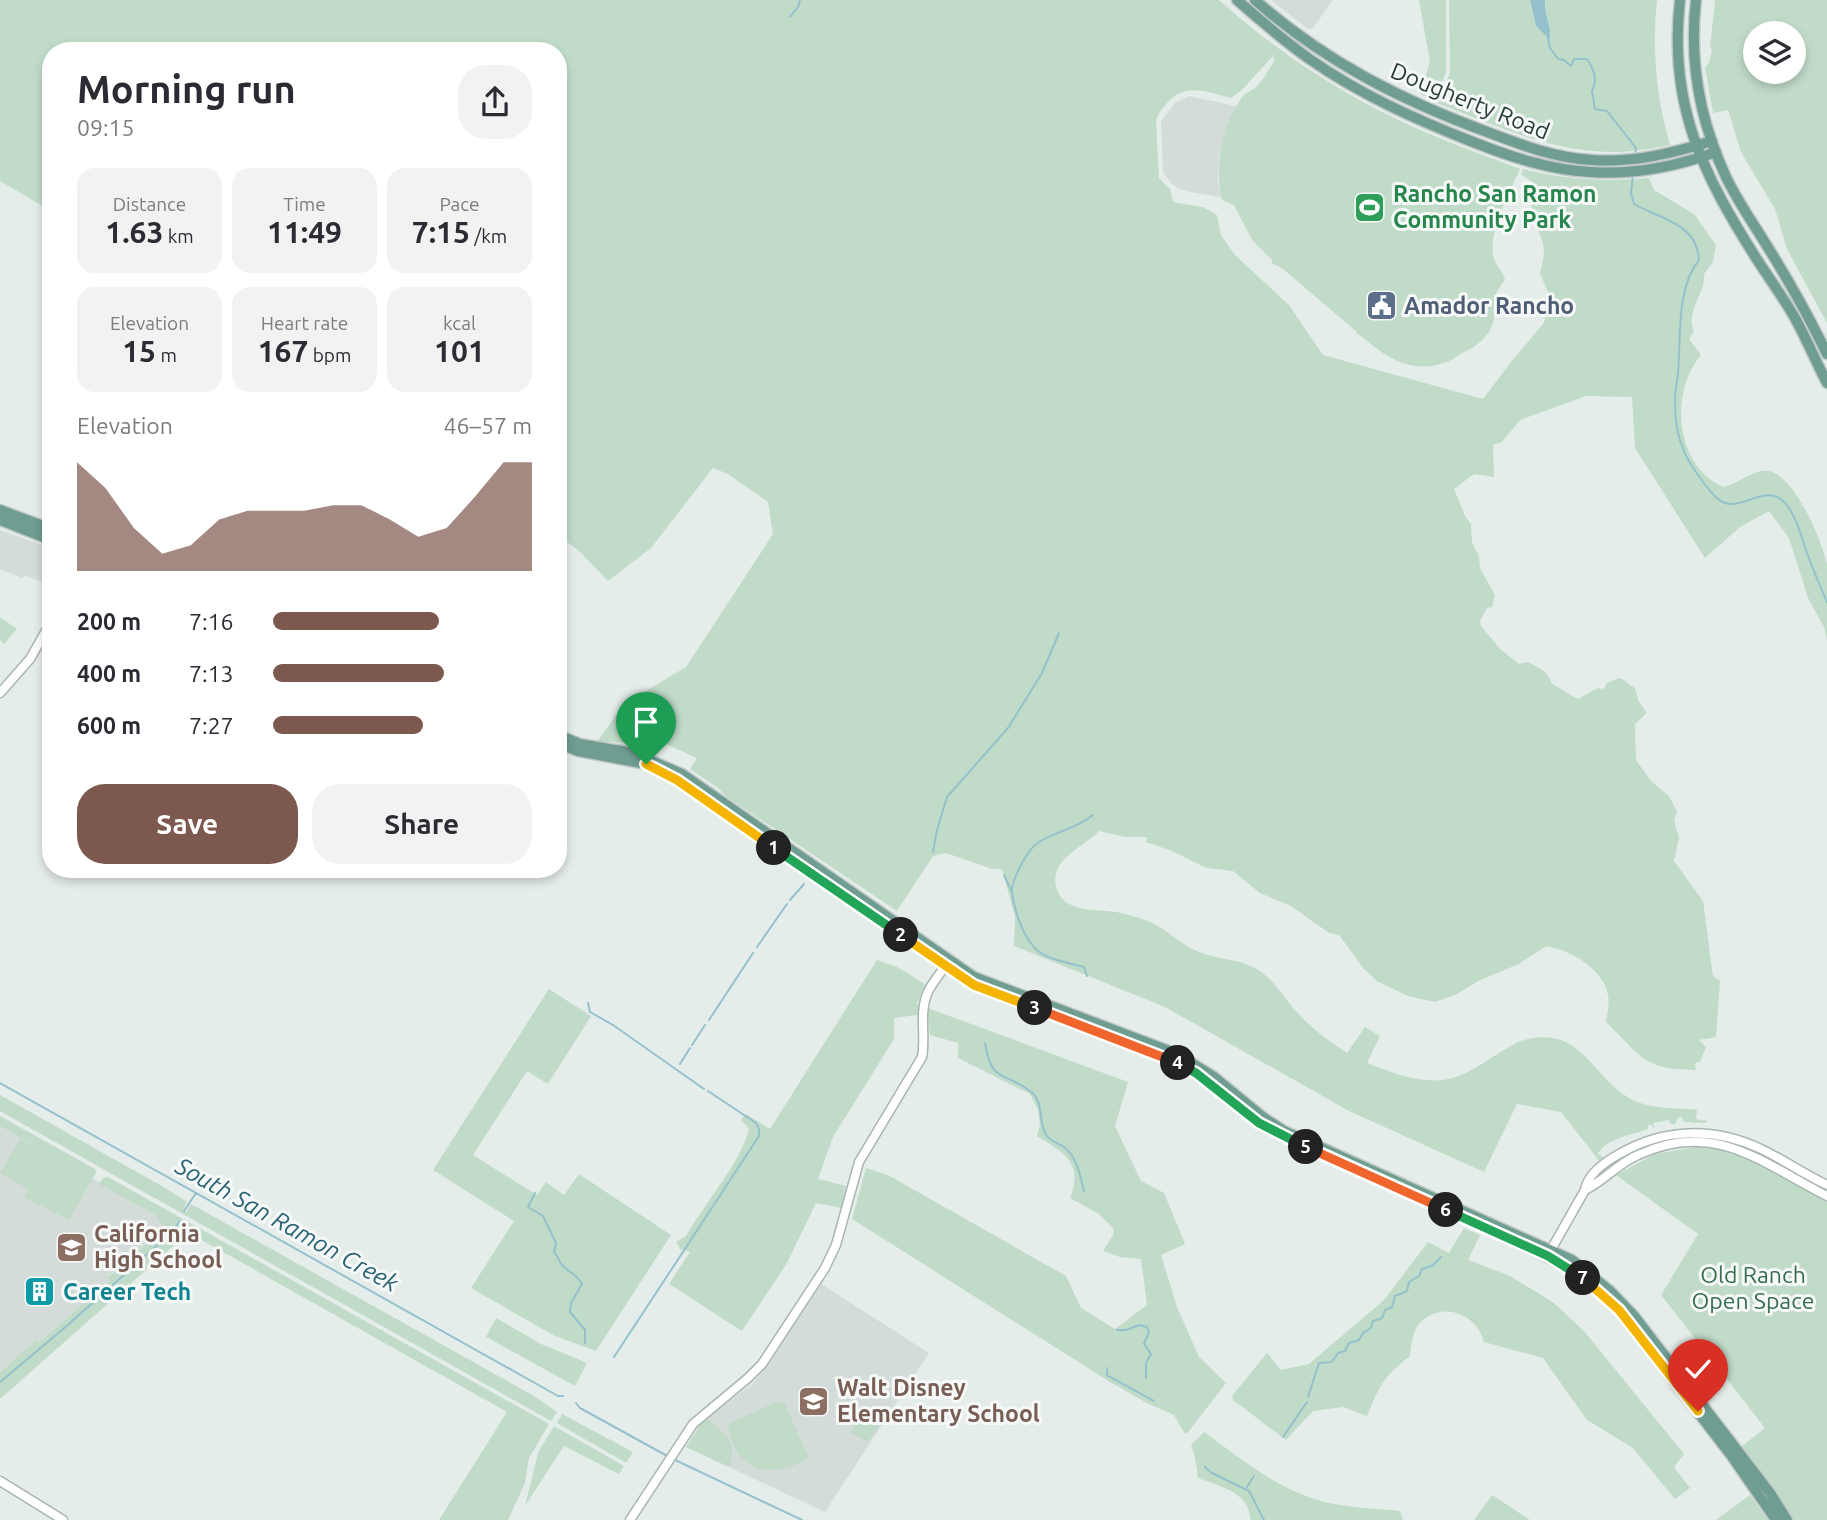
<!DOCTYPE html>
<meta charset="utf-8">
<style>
:root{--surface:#fff;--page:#f2f2f3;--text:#2b2b33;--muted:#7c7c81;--accent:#7d584e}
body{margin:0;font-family:Ubuntu,sans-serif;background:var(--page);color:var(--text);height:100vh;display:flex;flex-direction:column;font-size:26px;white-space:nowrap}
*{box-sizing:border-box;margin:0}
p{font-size:23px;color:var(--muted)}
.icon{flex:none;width:38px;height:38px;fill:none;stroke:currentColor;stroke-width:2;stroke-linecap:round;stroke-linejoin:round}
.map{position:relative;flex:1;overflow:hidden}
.sheet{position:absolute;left:42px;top:42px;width:525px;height:836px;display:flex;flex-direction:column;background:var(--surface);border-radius:28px;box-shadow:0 4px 10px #0003}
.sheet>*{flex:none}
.fabs{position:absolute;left:1743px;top:21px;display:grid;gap:14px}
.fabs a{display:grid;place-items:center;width:63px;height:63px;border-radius:50%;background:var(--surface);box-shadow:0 4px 10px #0003;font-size:35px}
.pin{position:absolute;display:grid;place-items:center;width:60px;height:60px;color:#fff;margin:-72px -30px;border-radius:50% 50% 50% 0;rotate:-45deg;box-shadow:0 0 7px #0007}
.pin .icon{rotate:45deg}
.km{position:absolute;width:35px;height:35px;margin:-18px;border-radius:50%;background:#222;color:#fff;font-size:19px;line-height:35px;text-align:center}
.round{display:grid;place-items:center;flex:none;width:74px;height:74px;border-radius:28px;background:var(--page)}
.headline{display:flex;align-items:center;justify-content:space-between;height:119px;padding:0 35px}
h1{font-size:38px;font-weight:700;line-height:52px}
.stats{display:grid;grid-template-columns:repeat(3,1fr);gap:10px;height:119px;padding:7px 35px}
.stats div{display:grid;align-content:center;border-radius:18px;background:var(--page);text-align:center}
.stats b{font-size:30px;font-weight:700}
.stats small{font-size:19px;font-weight:400}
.stats p{font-size:19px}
.chart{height:196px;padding:14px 35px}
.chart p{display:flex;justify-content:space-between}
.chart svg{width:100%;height:126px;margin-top:7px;fill:var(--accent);opacity:.7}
.primary-button{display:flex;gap:14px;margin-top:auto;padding:14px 35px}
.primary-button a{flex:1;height:80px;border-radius:28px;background:var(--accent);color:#fff;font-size:28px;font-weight:700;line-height:80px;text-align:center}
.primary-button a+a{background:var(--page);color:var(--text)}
ul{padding:0 35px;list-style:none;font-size:23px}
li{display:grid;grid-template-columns:112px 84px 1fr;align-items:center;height:52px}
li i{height:18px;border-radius:9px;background:var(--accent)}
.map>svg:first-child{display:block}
</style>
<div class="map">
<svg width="1827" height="1520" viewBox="0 0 1827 1520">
<rect width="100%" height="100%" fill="#e5edea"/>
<!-- built -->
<path fill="#d4dcd9" d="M1271 0H1333L1313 28 1308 29Z
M1189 96 1236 106 1225 134 1219 158 1218 180 1221 197 1195 193 1179 189 1171 183 1163 172 1161 121 1175 103Z
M0 530 51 548V586L25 575 22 578 0 569Z
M0 1126 159 1216 165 1227 108 1276 110 1280 38 1343 35 1341 0 1372Z
M821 1284 929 1353 825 1512 686 1447 701 1424 753 1383 767 1366Z"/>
<!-- green -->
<path fill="#c1dbc9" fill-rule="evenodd" d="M0 0H1219C1279 54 1350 100 1425 132 1457 146 1489 157 1520 169 1511 190 1484 239 1495 261 1498 269 1502 269 1505 280 1486 303 1501 309 1490 330 1485 339 1474 348 1466 351 1459 354 1454 359 1447 362 1410 375 1387 358 1360 335L1356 334 1357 332 1283 269 1272 263V260L1252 240 1234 205 1222 200C1214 167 1222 125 1242 97 1245 93 1250 91 1255 88 1263 81 1268 70 1274 62L1273 56 1242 90 1231 98C1209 92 1185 82 1168 102 1163 108 1158 113 1156 121L1159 178 1170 189 1173 201 1177 203 1203 207 1217 215 1221 235 1235 255 1289 305 1323 355 1483 399 1511 362 1543 324 1548 312 1550 296 1540 274 1544 255 1543 243 1532 213 1531 201 1535 184 1521 174 1523 169C1567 180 1605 182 1649 178L1654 190 1694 214 1716 245 1713 262 1704 274C1706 294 1685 310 1694 332L1689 339 1701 355C1669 392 1675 467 1724 487 1738 484 1754 468 1769 471 1795 476 1822 541 1827 564 1827 584 1827 619 1827 640L1824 627 1808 598 1789 538 1769 511 1740 527 1705 558 1635 448 1632 397 1586 396 1520 420 1502 442 1493 445 1494 477 1474 474 1454 489 1465 516 1471 524 1472 542 1479 556 1480 568 1495 595 1492 607 1487 608 1480 621 1481 626 1500 649 1519 664 1527 662C1540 668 1547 670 1552 684L1578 699 1598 688 1604 689 1607 683 1619 678C1625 679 1628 685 1635 688L1638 700 1647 713 1635 724 1636 760 1651 781 1669 796 1677 811 1674 821 1679 837 1674 861 1703 901 1713 976 1720 981 1716 1037 1699 1040 1706 1047 1700 1062 1695 1063 1696 1070C1644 1070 1641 1056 1606 1022 1607 1014 1610 1003 1608 995 1603 968 1570 950 1546 946L1519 964 1480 980 1457 994 1435 1002 1408 996 1377 981 1364 969 1339 935 1329 933 1291 906 1260 893 1233 871 1206 868 1172 851 1146 842 1147 837H1125L1099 831C1082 849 1045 860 1058 892 1067 913 1098 909 1116 912 1127 914 1141 918 1152 923 1168 930 1181 945 1197 951 1217 960 1239 958 1258 970 1274 980 1282 995 1294 1009 1310 1027 1327 1040 1347 1053L1365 1027 1380 1036 1367 1063C1393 1073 1424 1086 1453 1078 1474 1072 1499 1051 1520 1041 1577 1024 1587 1067 1623 1094 1643 1110 1673 1107 1697 1110L1696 1119 1708 1121 1705 1123 1684 1122 1681 1116 1678 1118 1675 1124H1671L1669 1120 1653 1123 1655 1128 1649 1124 1648 1129C1632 1135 1606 1138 1598 1154L1605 1158 1600 1162 1561 1112 1517 1104 1484 1172 1349 1111 1165 1007 1014 946 1015 917 1002 869H992L946 853 933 856 897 911 727 797 718 788 690 769 697 758 650 737 642 747 617 742H597L624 704 686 667 773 534 768 502 728 474 713 468 651 548 608 581 579 551 558 535V51H51V211L0 181Z
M1419 0H1446V72L1434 101 1420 94 1430 62Z
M1449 0H1530L1536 26 1550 40C1553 26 1544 15 1545 0H1657C1652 50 1656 97 1670 145 1645 150 1619 154 1594 151 1540 147 1487 122 1437 103L1450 73Z
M1715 0H1827V323L1787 249 1775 209 1741 152 1728 110 1713 113 1705 67 1709 63 1712 50 1710 47ZM1755 33H1794V72H1755Z
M0 617 17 629 4 644 0 640Z
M877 960 897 967 925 984 917 1004 1128 1082 1115 1126 1141 1181 1164 1193 1185 1244 1161 1255 1177 1307 1199 1357 1226 1383 1189 1431 1185 1434 1174 1415 1145 1402 1110 1382 852 1219 866 1168 888 1175 1066 1276 1081 1308 1115 1329 1147 1305 1141 1259 1120 1257 1103 1251 1113 1235 1114 1229 1099 1214 1070 1198C1084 1163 1064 1153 1037 1136L1040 1125 1038 1110 1030 1094 958 1058V1043L930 1035 928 1018 917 1015 894 1018V1039L833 1137 818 1179 846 1186 841 1208 816 1203 787 1263 742 1331 669 1284 690 1252 680 1249 676 1242 686 1236C702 1207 743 1159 749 1129L741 1120 746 1114 770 1129Z
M549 989 591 1016 548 1084 527 1071 473 1155 537 1195 546 1182 564 1195 579 1174 671 1235 596 1351 555 1336 471 1288 514 1221 433 1170Z
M0 1095 160 1185 187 1202 183 1210 186 1212 191 1204 534 1396 557 1412 551 1421 0 1111Z
M0 1116 95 1169 96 1173 69 1220 24 1197 28 1189 0 1173 20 1139 48 1154 0 1126Z
M1695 1147C1744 1148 1787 1178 1827 1202V1520H1793L1779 1497 1741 1447 1765 1428 1661 1295 1698 1234 1616 1175 1655 1154Z
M108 1177 549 1424 529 1458 525 1483 508 1520H439L507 1412 191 1234 180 1240 0 1399V1372L36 1340 38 1343 110 1280 108 1277 165 1227 157 1219 158 1216 99 1184 103 1178Z
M1464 1228 1480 1235 1468 1260 1510 1276 1554 1303 1584 1331 1684 1454 1674 1467 1690 1488 1675 1499 1633 1448 1587 1420 1543 1358 1484 1342C1477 1313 1440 1300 1419 1324 1412 1333 1411 1346 1410 1356 1383 1377 1380 1385 1367 1416L1343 1407 1313 1411 1286 1440 1233 1400 1232 1396 1267 1353 1281 1370 1309 1364 1384 1300 1428 1242 1449 1253Z
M496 1318 541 1344 587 1363 575 1386 486 1337Z
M778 1401 785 1404 809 1458C770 1481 735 1472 728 1424Z
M562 1414 633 1452 626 1463 557 1423Z
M708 1419C725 1433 739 1443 729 1467L686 1447 701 1424Z
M858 1419H871L880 1425 868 1442 850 1432Z
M554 1426 624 1466 619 1474 564 1446 525 1506 538 1453Z
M1204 1432C1242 1459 1279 1491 1325 1502 1349 1508 1376 1508 1400 1511L1403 1520H1250C1251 1493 1219 1486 1198 1478L1195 1457 1191 1445Z
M1492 1495 1530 1520H1474Z
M1750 1495 1768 1520H1716Z"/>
<!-- water -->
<path fill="#94c1cb" d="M1530 0H1545C1544 16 1552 24 1550 40L1536 26Z"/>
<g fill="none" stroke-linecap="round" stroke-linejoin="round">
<!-- stream -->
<path stroke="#94c1cb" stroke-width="2" d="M790 17 798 7 800 0
M1548 38 1550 48 1558 59 1564 60 1571 66 1574 59H1587C1594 69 1598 80 1592 91L1595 109 1607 111 1636 148 1635 155
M1633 174 1631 193 1634 204C1660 219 1697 223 1699 260 1676 288 1681 338 1678 373 1677 383 1674 394 1675 404 1675 419 1678 438 1684 451 1688 462 1709 492 1718 499 1739 517 1765 479 1786 504 1797 518 1801 536 1807 553 1813 569 1820 586 1827 602
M933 852 937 830 947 797 1008 728 1042 673 1059 633
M1004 875 1011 890
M790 900 804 884
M757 947 787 904
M1087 976 1084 967C1070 963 1049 960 1038 951 1024 940 1014 910 1012 892 1011 881 1026 853 1035 845 1051 832 1073 831 1093 815
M588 1003 590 1012 613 1025 704 1089
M709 1020 753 953
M985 1043C992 1085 1003 1070 1030 1091 1045 1102 1038 1123 1046 1135 1050 1141 1058 1143 1064 1147 1077 1157 1080 1175 1084 1191
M692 1045 705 1025
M680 1064 690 1048
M0 1083 558 1396H563
M535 1193 528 1207 543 1216 556 1243 554 1252C559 1256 558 1263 564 1267 573 1275 574 1272 582 1284L571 1303 570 1312 585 1330V1343
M184 1211 196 1193
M1117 1330H1126L1139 1325 1147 1327 1149 1332 1144 1344 1151 1354 1146 1363V1378
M614 1357 759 1136V1129L756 1123 708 1091
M1107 1368V1375L1154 1401
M0 1382 62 1330 171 1233 180 1221
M1308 1397 1319 1363 1332 1362 1338 1353 1345 1351 1349 1343 1359 1340 1363 1333 1371 1328 1373 1321 1382 1318 1385 1310 1392 1307 1395 1296 1407 1291 1409 1282 1419 1276 1422 1269 1432 1266 1441 1257
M576 1403 580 1408 669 1457
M1283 1437 1307 1402
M673 1459 802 1520
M1205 1467 1212 1473 1249 1491 1264 1520
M1247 1487 1254 1476"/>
<defs>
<path id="minor" d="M0 693 30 659 51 622
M1585 1190C1604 1181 1617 1164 1638 1155 1714 1119 1762 1163 1827 1196
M1548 1255 1585 1190C1588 1173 1606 1161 1621 1153 1665 1128 1714 1127 1761 1149 1784 1160 1804 1174 1827 1185
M0 1481 63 1520
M630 1520 693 1424 748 1378 762 1364 825 1268 836 1245 859 1162 922 1057C926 1037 919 1014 927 994 931 984 940 974 946 965"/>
<path id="major" d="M1237 0C1261 21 1285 42 1311 60 1361 95 1417 120 1473 142 1511 157 1550 170 1591 172 1635 175 1675 167 1716 152
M1255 0C1325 62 1403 101 1490 133 1524 146 1556 158 1592 160 1634 163 1673 153 1712 141
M1680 0C1668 105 1703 175 1758 261 1771 281 1785 300 1796 320 1807 340 1816 362 1827 383
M1696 0C1689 61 1700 121 1726 177 1738 202 1753 223 1767 246 1789 281 1809 317 1827 354
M0 510 51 529
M0 520 51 540
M558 735 580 744 633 753 682 774 974 977 1177 1054 1214 1077 1264 1118 1284 1131 1572 1260 1610 1291 1634 1316 1770 1493 1787 1520
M558 743 578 751 646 764 677 780 974 985 1033 1007
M1115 1039 1173 1061 1196 1073 1264 1126
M1507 1237 1569 1268 1587 1281 1619 1310 1731 1455 1776 1520"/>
</defs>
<!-- minor casing -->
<use href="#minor" stroke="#a8b5b1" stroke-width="11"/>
<!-- major casing -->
<use href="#major" stroke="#c2c9c7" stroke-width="13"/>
<!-- minor -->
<use href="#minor" stroke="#fff" stroke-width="8"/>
<!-- major -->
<use href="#major" stroke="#6f9d92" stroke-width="10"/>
</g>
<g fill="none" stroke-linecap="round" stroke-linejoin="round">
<defs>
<path id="split-1" d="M646 764 677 780 774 848"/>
<path id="split-2" d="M774 848 901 935"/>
<path id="split-3" d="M901 935 974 985 1035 1008"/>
<path id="split-4" d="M1035 1008 1178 1063"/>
<path id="split-5" d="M1178 1063 1196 1073 1259 1123 1306 1147"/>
<path id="split-6" d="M1306 1147 1446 1210"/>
<path id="split-7" d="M1446 1210 1548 1256 1583 1278"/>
<path id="split-8" d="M1583 1278 1619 1310 1698 1411"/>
</defs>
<!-- split-1 casing -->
<use href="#split-1" stroke="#fff" stroke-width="14"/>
<!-- split-2 casing -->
<use href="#split-2" stroke="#fff" stroke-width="14"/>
<!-- split-3 casing -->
<use href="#split-3" stroke="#fff" stroke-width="14"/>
<!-- split-4 casing -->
<use href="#split-4" stroke="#fff" stroke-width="14"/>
<!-- split-5 casing -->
<use href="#split-5" stroke="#fff" stroke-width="14"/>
<!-- split-6 casing -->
<use href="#split-6" stroke="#fff" stroke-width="14"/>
<!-- split-7 casing -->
<use href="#split-7" stroke="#fff" stroke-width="14"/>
<!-- split-8 casing -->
<use href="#split-8" stroke="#fff" stroke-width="14"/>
<!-- split-1 -->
<use href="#split-1" stroke="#f5b400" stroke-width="9"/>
<!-- split-2 -->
<use href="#split-2" stroke="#22a559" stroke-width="9"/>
<!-- split-3 -->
<use href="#split-3" stroke="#f5b400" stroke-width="9"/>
<!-- split-4 -->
<use href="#split-4" stroke="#f0652b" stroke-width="9"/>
<!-- split-5 -->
<use href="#split-5" stroke="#22a559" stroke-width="9"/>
<!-- split-6 -->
<use href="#split-6" stroke="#f0652b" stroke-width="9"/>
<!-- split-7 -->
<use href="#split-7" stroke="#22a559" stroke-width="9"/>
<!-- split-8 -->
<use href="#split-8" stroke="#f5b400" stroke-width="9"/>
</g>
<!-- icons -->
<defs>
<symbol id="stadium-square" viewBox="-11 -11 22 22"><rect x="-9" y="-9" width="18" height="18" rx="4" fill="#2e9e5b" stroke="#f6f9f8"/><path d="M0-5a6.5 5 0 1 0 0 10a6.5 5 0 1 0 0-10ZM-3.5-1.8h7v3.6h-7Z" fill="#fff"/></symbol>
<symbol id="civic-square" viewBox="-11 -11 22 22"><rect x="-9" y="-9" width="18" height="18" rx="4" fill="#5c6f8a" stroke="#f6f9f8"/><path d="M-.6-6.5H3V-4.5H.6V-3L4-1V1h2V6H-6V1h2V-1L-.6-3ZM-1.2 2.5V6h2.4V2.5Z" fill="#fff"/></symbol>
<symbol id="school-square" viewBox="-11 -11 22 22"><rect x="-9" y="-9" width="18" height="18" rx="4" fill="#8d6e63" stroke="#f6f9f8"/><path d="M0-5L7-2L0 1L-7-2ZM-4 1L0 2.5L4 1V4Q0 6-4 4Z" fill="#fff"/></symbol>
<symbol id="building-square" viewBox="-11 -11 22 22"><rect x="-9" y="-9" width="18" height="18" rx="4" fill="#0f9aa8" stroke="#f6f9f8"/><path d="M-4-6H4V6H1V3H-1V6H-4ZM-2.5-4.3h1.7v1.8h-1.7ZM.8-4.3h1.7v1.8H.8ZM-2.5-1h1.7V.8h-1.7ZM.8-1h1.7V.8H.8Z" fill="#fff"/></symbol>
</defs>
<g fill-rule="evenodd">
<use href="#stadium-square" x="1352" y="190" width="35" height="35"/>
<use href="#civic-square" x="1364" y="288" width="35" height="35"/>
<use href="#school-square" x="54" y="1230" width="35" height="35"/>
<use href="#building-square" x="22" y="1274" width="35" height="35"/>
<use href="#school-square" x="796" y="1384" width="35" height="35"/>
</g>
<g text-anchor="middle" stroke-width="6" stroke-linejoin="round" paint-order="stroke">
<!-- street labels -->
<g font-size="23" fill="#263d37" stroke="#f6f9f8">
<text transform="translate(1470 101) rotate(22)" y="8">Dougherty Road</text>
</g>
<!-- leisure labels -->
<g font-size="23" font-weight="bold" fill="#27864d" stroke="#f6f9f8" text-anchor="start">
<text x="1393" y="202">Rancho San Ramon<tspan x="1393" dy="26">Community Park</tspan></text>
</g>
<!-- service labels -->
<g font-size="23" font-weight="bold" fill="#4e5e75" stroke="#f6f9f8" text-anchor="start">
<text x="1404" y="314">Amador Rancho</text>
</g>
<!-- education labels -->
<g font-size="23" font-weight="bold" fill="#785e54" stroke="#f6f9f8" text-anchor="start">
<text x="94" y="1242">California<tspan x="94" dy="26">High School</tspan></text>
<text x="837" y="1396">Walt Disney<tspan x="837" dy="26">Elementary School</tspan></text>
</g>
<!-- park labels -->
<g font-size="23" fill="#356f4d" stroke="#f6f9f8">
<text x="1753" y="1283">Old Ranch<tspan x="1753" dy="26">Open Space</tspan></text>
</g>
<!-- culture labels -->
<g font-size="23" font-weight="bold" fill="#0d838f" stroke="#f6f9f8" text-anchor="start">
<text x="63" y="1300">Career Tech</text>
</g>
<!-- water labels -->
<g font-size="24" font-style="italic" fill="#276372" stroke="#f6f9f8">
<text transform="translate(287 1225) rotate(29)" y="8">South San Ramon Creek</text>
</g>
</g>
</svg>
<div class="fabs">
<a><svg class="icon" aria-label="layers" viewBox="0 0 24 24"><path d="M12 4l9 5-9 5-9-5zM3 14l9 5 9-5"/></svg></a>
</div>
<div class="pin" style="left:646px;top:764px;background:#1e9e55"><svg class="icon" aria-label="arrive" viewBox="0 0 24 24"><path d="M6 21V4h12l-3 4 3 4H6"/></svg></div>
<div class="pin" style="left:1698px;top:1411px;background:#d93025"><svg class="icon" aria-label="check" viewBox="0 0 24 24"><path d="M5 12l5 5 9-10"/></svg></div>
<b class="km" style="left:774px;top:848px">1</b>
<b class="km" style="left:901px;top:935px">2</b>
<b class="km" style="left:1035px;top:1008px">3</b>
<b class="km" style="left:1178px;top:1063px">4</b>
<b class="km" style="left:1306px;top:1147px">5</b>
<b class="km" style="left:1446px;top:1210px">6</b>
<b class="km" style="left:1583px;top:1278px">7</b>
<section class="sheet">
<div class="headline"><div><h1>Morning run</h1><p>09:15</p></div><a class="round"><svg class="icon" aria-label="share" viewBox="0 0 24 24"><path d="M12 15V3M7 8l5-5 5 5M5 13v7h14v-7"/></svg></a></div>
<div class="stats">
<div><p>Distance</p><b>1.63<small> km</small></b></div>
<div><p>Time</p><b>11:49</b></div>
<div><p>Pace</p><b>7:15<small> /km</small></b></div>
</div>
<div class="stats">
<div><p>Elevation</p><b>15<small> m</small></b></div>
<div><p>Heart rate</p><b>167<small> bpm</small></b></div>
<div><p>kcal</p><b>101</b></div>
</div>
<div class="chart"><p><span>Elevation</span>46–57 m</p>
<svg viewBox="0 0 160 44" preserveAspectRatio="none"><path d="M0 44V6L10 15L20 29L30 38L40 35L50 26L60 23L70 23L80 23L90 21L100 21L110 26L120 32L130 29L140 18L150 6L160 6V44z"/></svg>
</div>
<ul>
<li><b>200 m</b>7:16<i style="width:64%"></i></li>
<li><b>400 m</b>7:13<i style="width:66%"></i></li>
<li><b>600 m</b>7:27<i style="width:58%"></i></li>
</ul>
<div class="primary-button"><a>Save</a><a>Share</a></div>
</section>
</div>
